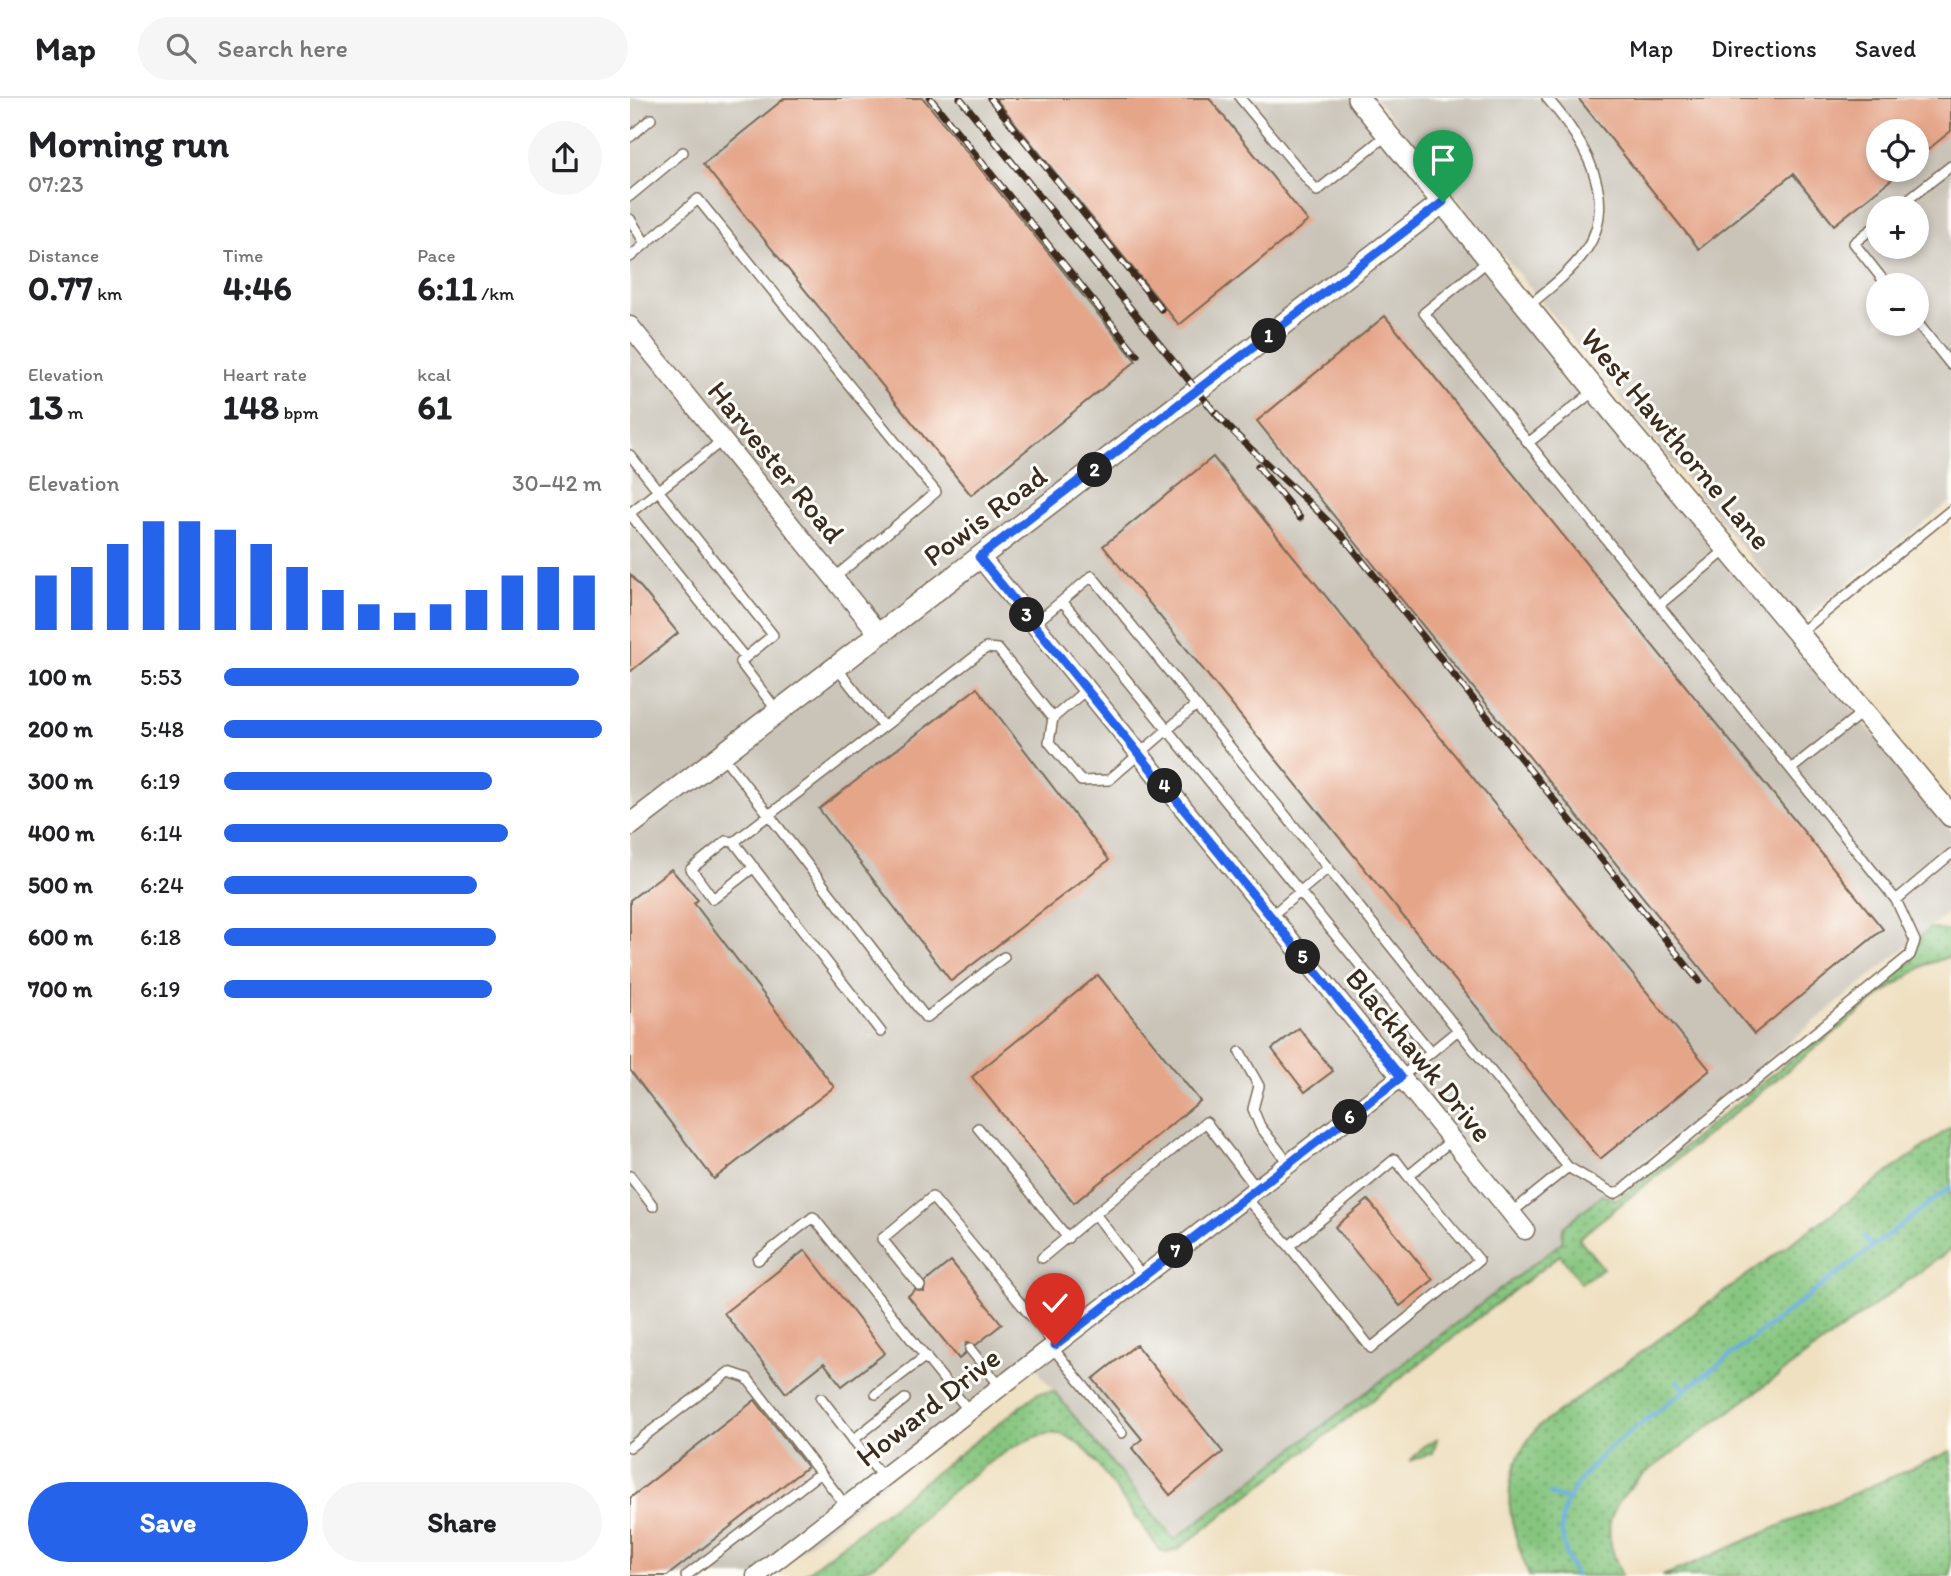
<!DOCTYPE html>
<meta charset="utf-8">
<style>
:root{--surface:#fff;--page:#f6f6f6;--text:#202124;--muted:#757577;--line:#e0e0e0;--accent:#2563eb}
body{margin:0;font-family:Itim,sans-serif;background:var(--page);color:var(--text);height:100vh;display:flex;flex-direction:column;font-size:26px;white-space:nowrap}
*{box-sizing:border-box;margin:0}
p{font-size:23px;color:var(--muted)}
.icon{flex:none;width:38px;height:38px;fill:none;stroke:currentColor;stroke-width:2;stroke-linecap:round;stroke-linejoin:round}
.map{position:relative;flex:1;overflow:hidden}
.sheet{display:flex;flex-direction:column;background:var(--surface);width:630px}
.sheet>*{flex:none}
.tools{position:absolute;left:1236px;top:21px;display:grid;gap:14px}
.tools a{display:grid;place-items:center;width:63px;height:63px;border-radius:50%;background:var(--surface);box-shadow:0 4px 10px #0003;font-size:35px}
.pin{position:absolute;display:grid;place-items:center;width:60px;height:60px;color:#fff;margin:-72px -30px;border-radius:50% 50% 50% 0;rotate:-45deg;box-shadow:0 0 7px #0007}
.pin .icon{rotate:45deg}
.km{position:absolute;width:35px;height:35px;margin:-18px;border-radius:50%;background:#222;color:#fff;font-size:19px;line-height:35px;text-align:center}
.round{display:grid;place-items:center;flex:none;width:74px;height:74px;border-radius:37px;background:var(--page)}
.overview{display:flex;align-items:center;justify-content:space-between;height:119px;padding:0 28px}
h1{font-size:38px;font-weight:700;line-height:52px}
.metrics{display:grid;grid-template-columns:repeat(3,1fr);gap:10px;height:119px;padding:7px 28px}
.metrics div{display:grid;align-content:center}
.metrics b{font-size:35px;font-weight:700}
.metrics small{font-size:19px;font-weight:400}
.metrics p{font-size:19px}
.chart{height:196px;padding:14px 28px}
.chart p{display:flex;justify-content:space-between}
.chart svg{width:100%;height:126px;margin-top:7px;stroke:var(--accent);stroke-width:6}
.button{display:flex;gap:14px;margin-top:auto;padding:14px 28px}
.button a{flex:1;height:80px;border-radius:42px;background:var(--accent);color:#fff;font-size:28px;font-weight:700;line-height:80px;text-align:center}
.button a+a{background:var(--page);color:var(--text)}
ul{padding:0 28px;list-style:none;font-size:23px}
li{display:grid;grid-template-columns:112px 84px 1fr;align-items:center;height:52px}
li i{height:18px;border-radius:9px;background:var(--accent)}
header{display:flex;align-items:center;gap:42px;box-sizing:border-box;height:98px;padding:0 35px;background:var(--surface);border-bottom:2px solid var(--line)}
header strong{font-size:33px}
nav{display:flex;gap:38px;margin-inline-start:auto;font-size:24px}
.search{width:490px;height:63px;background:var(--page);display:flex;align-items:center;gap:18px;box-sizing:border-box;padding:0 24px;border-radius:38px;color:var(--muted);font-size:26px}
main{display:flex;flex:1;min-height:0}
.map>svg:first-child{display:block}
</style>
<header>
<strong>Map</strong>
<div class="search"><svg class="icon" aria-label="search" viewBox="0 0 24 24"><circle cx="10" cy="10" r="6"/><path d="M15 15l6 6"/></svg>Search here</div>
<nav><a>Map</a><a>Directions</a><a>Saved</a></nav>
</header>
<main>
<section class="sheet">
<div class="overview"><div><h1>Morning run</h1><p>07:23</p></div><a class="round"><svg class="icon" aria-label="share" viewBox="0 0 24 24"><path d="M12 15V3M7 8l5-5 5 5M5 13v7h14v-7"/></svg></a></div>
<div class="metrics">
<div><p>Distance</p><b>0.77<small> km</small></b></div>
<div><p>Time</p><b>4:46</b></div>
<div><p>Pace</p><b>6:11<small> /km</small></b></div>
</div>
<div class="metrics">
<div><p>Elevation</p><b>13<small> m</small></b></div>
<div><p>Heart rate</p><b>148<small> bpm</small></b></div>
<div><p>kcal</p><b>61</b></div>
</div>
<div class="chart"><p><span>Elevation</span>30–42 m</p>
<svg viewBox="0 0 160 44" preserveAspectRatio="none"><path d="M5 44V25M15 44V22M25 44V14M35 44V6M45 44V6M55 44V9M65 44V14M75 44V22M85 44V30M95 44V35M105 44V38M115 44V35M125 44V30M135 44V25M145 44V22M155 44V25"/></svg>
</div>
<ul>
<li><b>100 m</b>5:53<i style="width:94%"></i></li>
<li><b>200 m</b>5:48<i style="width:100%"></i></li>
<li><b>300 m</b>6:19<i style="width:71%"></i></li>
<li><b>400 m</b>6:14<i style="width:75%"></i></li>
<li><b>500 m</b>6:24<i style="width:67%"></i></li>
<li><b>600 m</b>6:18<i style="width:72%"></i></li>
<li><b>700 m</b>6:19<i style="width:71%"></i></li>
</ul>
<div class="button"><a>Save</a><a>Share</a></div>
</section>
<div class="map">
<svg width="1321" height="1478" viewBox="0 0 1321 1478">
<defs>
<pattern id="green-dots" width="8" height="8" patternUnits="userSpaceOnUse" patternTransform="scale(1.75)"><rect width="8" height="8" fill="#85c57e"/><path d="M2 2h.1M6 6h.1" fill="none" stroke="#6ea067" stroke-width="1.8" stroke-linecap="round"/></pattern>
</defs>
<rect width="100%" height="100%" fill="#fdfcf7"/>
<filter id="ink" filterUnits="userSpaceOnUse"><feTurbulence type="fractalNoise" baseFrequency=".0143" numOctaves="2"/><feDisplacementMap in="SourceGraphic" scale="14" xChannelSelector="R" yChannelSelector="G"/><feConvolveMatrix kernelMatrix="1 2 1 2 8 2 1 2 1" color-interpolation-filters="sRGB"/></filter>
<filter id="wash" filterUnits="userSpaceOnUse"><feTurbulence type="fractalNoise" baseFrequency=".00686" numOctaves="4" result="noise"/><feDisplacementMap in="SourceGraphic" scale="28" xChannelSelector="R" yChannelSelector="G"/><feGaussianBlur stdDeviation="1.57" result="paint"/><feColorMatrix in="noise" values="0 0 0 0 0 0 0 0 0 0 0 0 0 0 0 0 0 1.4 0 .05"/><feComposite in="paint" operator="in"/></filter>
<g filter="url(#wash)">
<rect width="100%" height="100%" fill="#efe0c1"/>
<!-- industrial -->
<path fill="#c9c3b8" fill-rule="evenodd" d="M0 0H730L1321 733V812L933 1129 932 1144 544 1443 411 1277 406 1263 139 1478H0Z
M745 0H1321V403L1172 523ZM1248 33H1286V72H1248ZM1248 110H1286V149H1248ZM1248 187H1286V226H1248Z"/>
<!-- green -->
<path fill="url(#green-dots)" stroke="#60784e" stroke-width="2" d="M1300 830 1321 834V858L1295 867 1255 894 949 1140 973 1170 951 1185 930 1157 547 1452 536 1455 529 1451 460 1356C451 1348 441 1338 429 1336 391 1329 310 1402 283 1429 269 1444 259 1460 240 1469 218 1478 197 1478 172 1478L408 1295 424 1293 544 1442 932 1144 933 1129 972 1097 986 1101 997 1095 1283 862 1290 839Z
M1321 1029V1151L1010 1379C974 1416 972 1431 992 1478H899C878 1420 865 1380 908 1329Z
M807 1341 803 1355 780 1363 793 1349Z
M1321 1353V1478H1032L1055 1469Z"/>
<g fill="none" stroke-linecap="round" stroke-linejoin="round">
<!-- stream -->
<path stroke="#63abda" stroke-width="4.5" d="M1234 1139 1242 1149
M1048 1283 1055 1292
M920 1396 937 1402
M945 1478C917 1416 936 1396 978 1351L1321 1089"/>
</g>
<g id="blocks">
<!-- building -->
<path fill="#e5a589" d="M155 0H293L506 263 341 397 73 66Z
M365 0H579L678 123 549 227Z
M948 0H1321V33L1286 61V33H1248V72H1273L1204 127 1163 76 1069 151Z
M755 218 1253 831 1124 936 627 323Z
M583 359 1080 972 970 1061 473 448Z
M0 476 48 535 0 574Z
M347 590 479 762 321 883 189 711Z
M41 771 68 802 64 805 204 989 84 1081 0 972V802Z
M468 877 570 1003 444 1105 342 979Z
M669 930 703 973 675 994 642 951Z
M738 1102 803 1182 770 1208 705 1129Z
M175 1152 255 1255 212 1288 194 1265 156 1295 94 1215Z
M321 1163 372 1226 346 1247 336 1245 335 1256 329 1261 278 1198 285 1192 294 1194 295 1184Z
M506 1247 593 1354 540 1397 502 1350 512 1341 463 1281Z
M125 1302 177 1369 37 1478H0V1400Z"/>
</g>
</g>
<g filter="url(#ink)">
<use href="#blocks" fill-opacity="0" stroke="#7a6a57" stroke-width="2"/>
<g fill="none" stroke-linecap="round" stroke-linejoin="round">
<defs>
<path id="service" d="M610 0 687 93 758 36
M0 39 21 21
M0 98 53 54
M1267 110 1321 68
M0 121 15 145
M1248 126 1224 145 1257 187
M0 159 68 101 306 394 204 480
M858 163 794 215 1266 802 1321 756
M898 208C919 191 941 174 956 152 991 100 951 39 917 0
M1286 223 1321 267
M898 345 964 293
M0 357 143 537 110 564 148 614
M0 415 93 342
M0 416 115 560
M432 503 801 954
M1029 507 1097 451
M404 526 462 478 566 607
M1170 535 1321 412
M206 569 253 628
M457 591 423 620 419 644 451 683 479 682 566 607 698 770
M93 658 139 717 356 550 368 551 423 620
M1161 671 1234 613
M104 744 96 743 61 771 83 801 124 769
M641 818 698 770 828 932
M251 934 104 744 139 717 296 920 374 859
M610 954 629 988 623 1011 630 1028 659 1066
M771 979 828 932 938 1069 881 1115
M348 1030 438 1140
M938 1069 984 1096 992 1092 1280 857 1285 843 1266 802
M0 1078 23 1108
M616 1100 659 1148 765 1061 778 1078 822 1042
M466 1117 513 1179
M659 1148 741 1250 849 1162 778 1078
M412 1160 576 1024 627 1091
M128 1162 183 1119 339 1313
M290 1188 252 1141 302 1099 425 1247
M422 1249 492 1335
M340 1251 371 1289
M246 1296 296 1258
M191 1300 253 1380
M223 1342 275 1301
M0 1349 99 1274 117 1280 216 1408
M56 1478 190 1375"/>
<path id="minor" d="M0 228 249 536
M350 459 895 1132
M126 1478 771 979"/>
<path id="tertiary" d="M728 0 987 319 1321 718
M0 727 813 104"/>
</defs>
<!-- service casing -->
<use href="#service" stroke="#7a6a57" stroke-width="12"/>
<!-- minor casing -->
<use href="#minor" stroke="#7a6a57" stroke-width="21"/>
<!-- tertiary casing -->
<use href="#tertiary" stroke="#7a6a57" stroke-width="24"/>
<!-- service -->
<use href="#service" stroke="#fff" stroke-width="9"/>
<!-- minor -->
<use href="#minor" stroke="#fff" stroke-width="18"/>
<!-- tertiary -->
<use href="#tertiary" stroke="#fff" stroke-width="21"/>
<defs>
<path id="rail" d="M300 0 507 257
M330 0 591 322
M360 0 531 211
M586 315C627 362 678 398 719 446L1069 883
M628 368 670 420"/>
</defs>
<!-- rail casing -->
<use href="#rail" stroke="#3b2a1e" stroke-width="7"/>
<!-- rail -->
<use href="#rail" stroke="#fdfcf7" stroke-width="4.5" stroke-dasharray="13" stroke-linecap="butt"/>
</g>
</g>
<g fill="none" stroke-linecap="round" stroke-linejoin="round" filter="url(#ink)">
<defs>
<path id="route" d="M425 1247 771 979 349 459 813 104"/>
</defs>
<!-- route casing -->
<use href="#route" stroke="#fff" stroke-width="14"/>
<!-- route -->
<use href="#route" stroke="#2563eb" stroke-width="9"/>
</g>
<g text-anchor="middle" stroke-width="6" stroke-linejoin="round" paint-order="stroke">
<!-- street labels -->
<g font-size="30" fill="#3b2a1e" stroke="#fdfcf7">
<text transform="translate(1046 341) rotate(50)" y="10">West Hawthorne Lane</text>
<text transform="translate(146 364) rotate(51)" y="10">Harvester Road</text>
<text transform="translate(355 418) rotate(-37)" y="10">Powis Road</text>
<text transform="translate(789 957) rotate(51)" y="10">Blackhawk Drive</text>
<text transform="translate(298 1309) rotate(-38)" y="10">Howard Drive</text>
</g>
</g>
</svg>
<div class="tools">
<a><svg class="icon" aria-label="locate" viewBox="0 0 24 24"><circle cx="12" cy="12" r="6"/><path d="M12 2v4M12 18v4M2 12h4M18 12h4"/></svg></a>
<a>+</a>
<a>−</a>
</div>
<div class="pin" style="left:813px;top:104px;background:#1e9e55"><svg class="icon" aria-label="arrive" viewBox="0 0 24 24"><path d="M6 21V4h12l-3 4 3 4H6"/></svg></div>
<div class="pin" style="left:425px;top:1247px;background:#d93025"><svg class="icon" aria-label="check" viewBox="0 0 24 24"><path d="M5 12l5 5 9-10"/></svg></div>
<b class="km" style="left:639px;top:238px">1</b>
<b class="km" style="left:465px;top:372px">2</b>
<b class="km" style="left:397px;top:517px">3</b>
<b class="km" style="left:535px;top:688px">4</b>
<b class="km" style="left:673px;top:859px">5</b>
<b class="km" style="left:720px;top:1019px">6</b>
<b class="km" style="left:546px;top:1153px">7</b>
</div>
</main>
